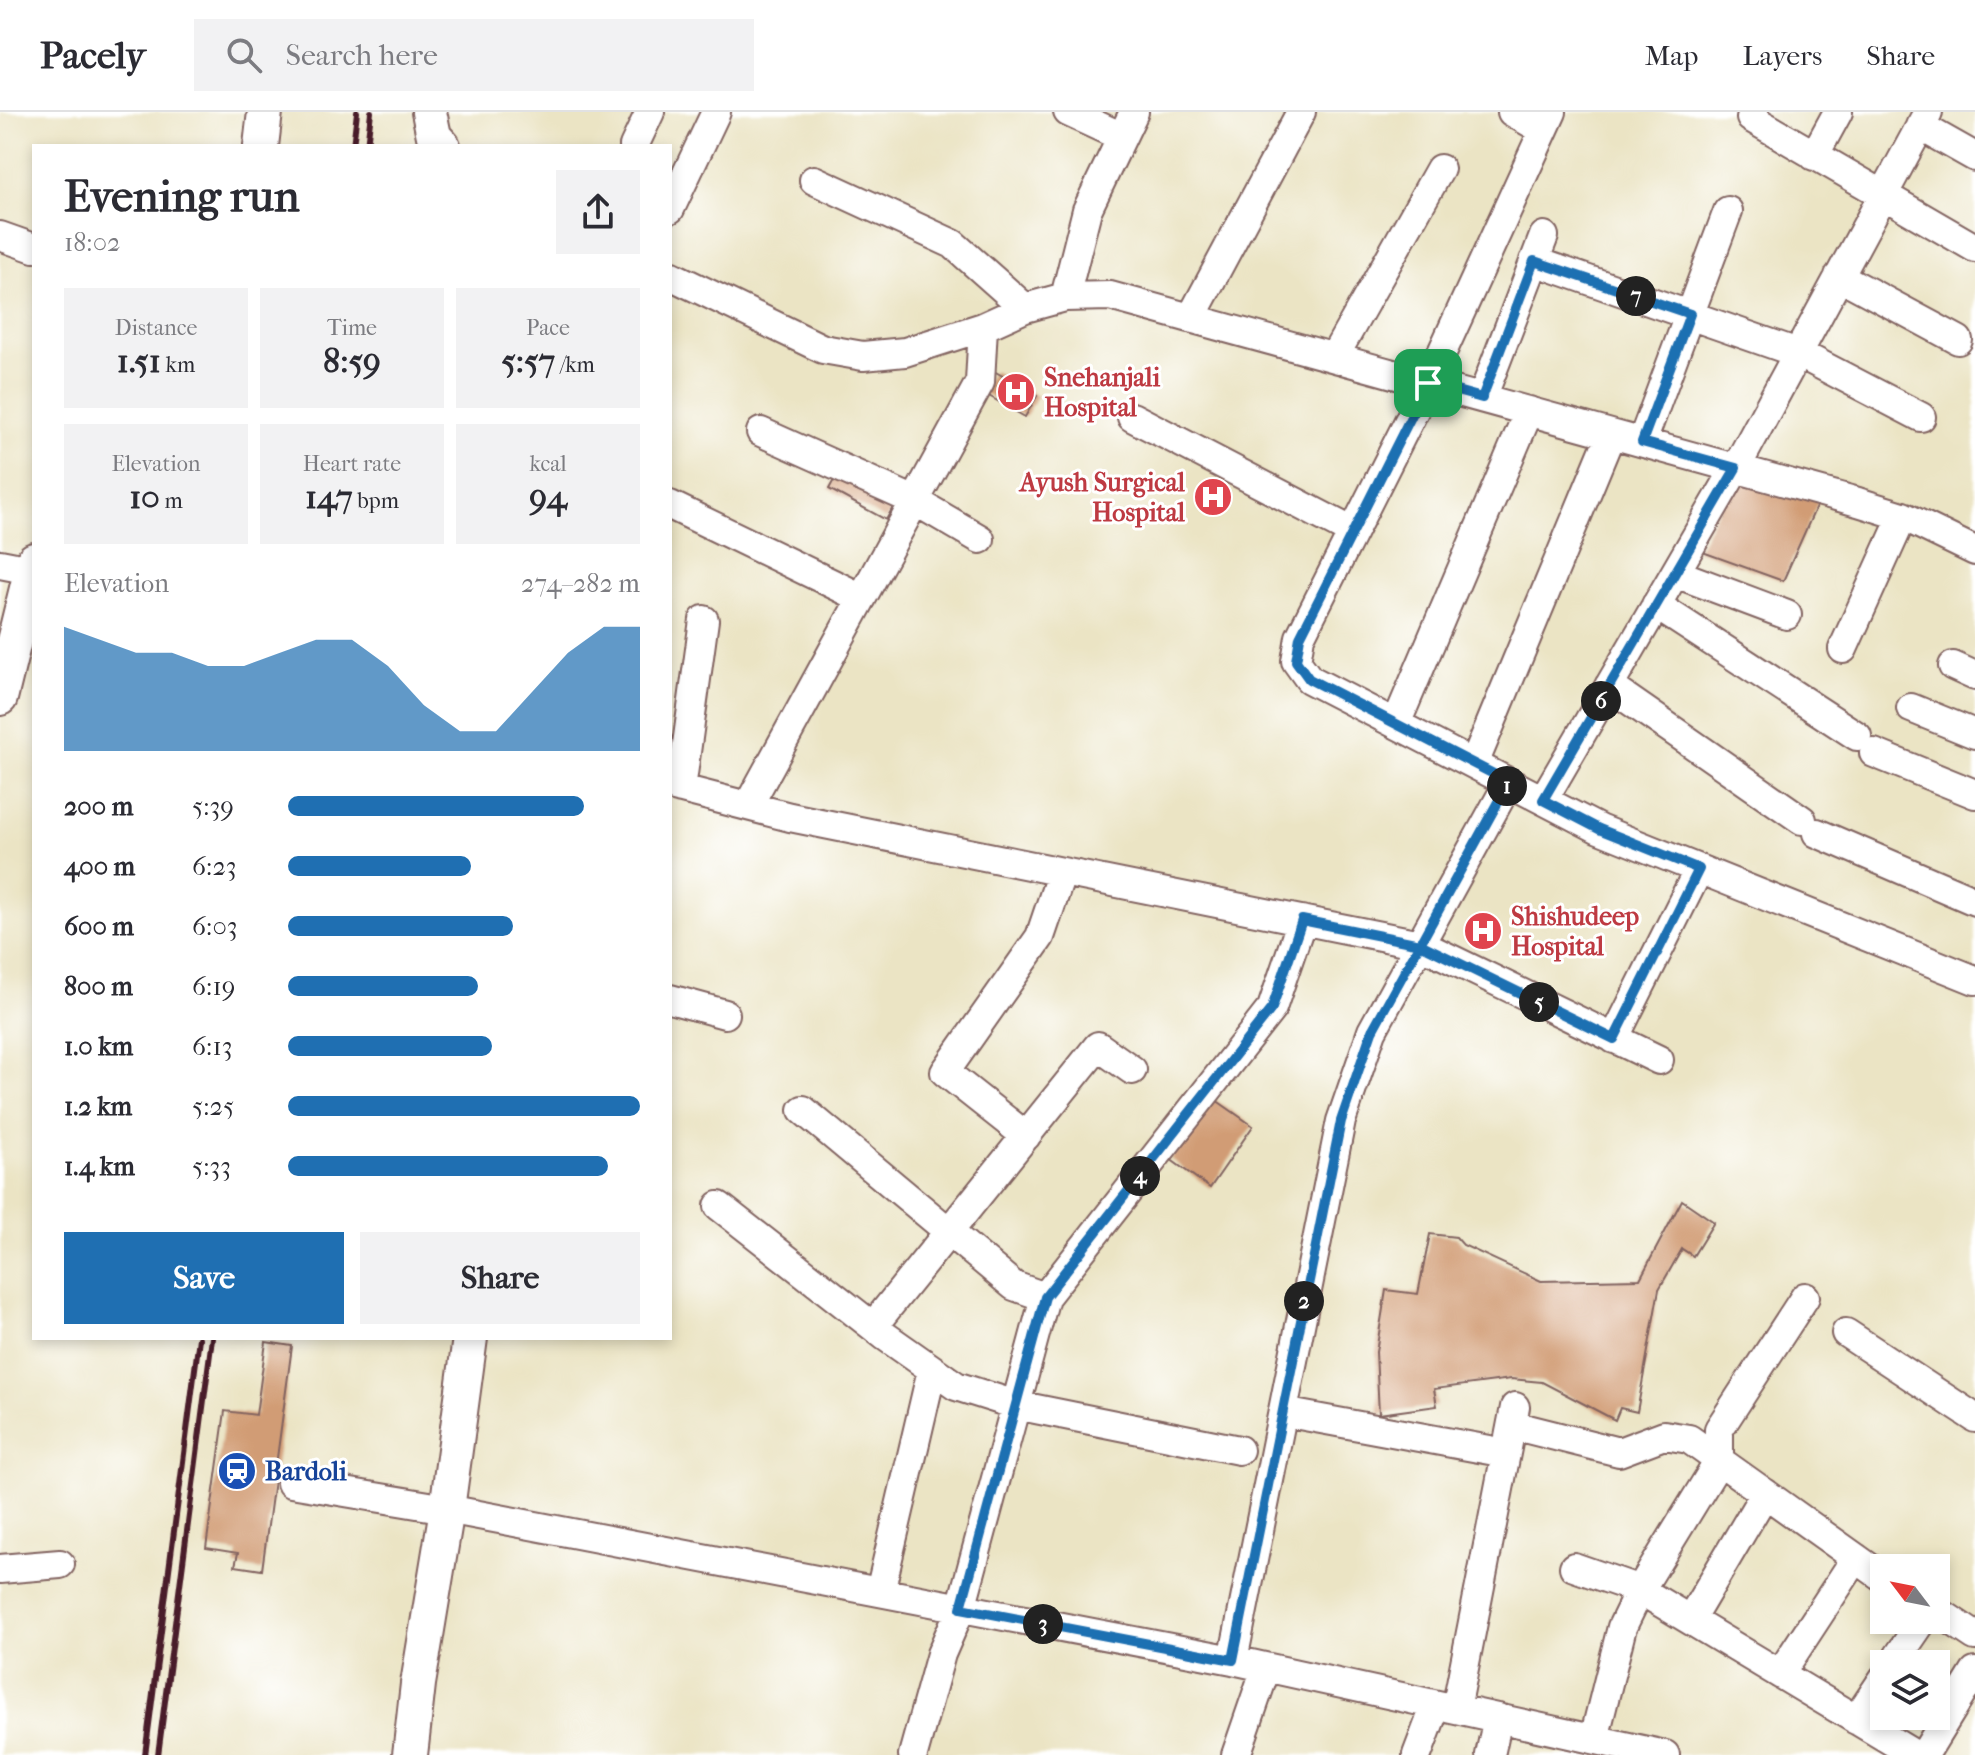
<!DOCTYPE html>
<meta charset="utf-8">
<style>
:root{--surface:#fff;--page:#f2f2f3;--text:#2b2b33;--muted:#7c7c81;--line:#e1e1e2;--accent:#1f6fb2}
body{margin:0;font-family:"IM FELL French Canon",serif;background:var(--page);color:var(--text);height:100vh;display:flex;flex-direction:column;font-size:30px;white-space:nowrap}
*{box-sizing:border-box;margin:0}
p{font-size:26px;color:var(--muted)}
.icon{flex:none;width:44px;height:44px;fill:none;stroke:currentColor;stroke-width:2;stroke-linecap:round;stroke-linejoin:round}
.map{position:relative;flex:1;overflow:hidden}
.details{position:absolute;left:32px;top:32px;width:640px;height:1196px;display:flex;flex-direction:column;background:var(--surface);border-radius:0px;box-shadow:0 4px 12px #0003}
.details>*{flex:none}
.needle{width:52px;rotate:302deg}
.tools{position:absolute;left:1870px;top:1442px;display:grid;gap:16px}
.tools a{display:grid;place-items:center;width:80px;height:80px;border-radius:0px;background:var(--surface);box-shadow:0 4px 12px #0003;font-size:40px}
.pin{position:absolute;display:grid;place-items:center;width:68px;height:68px;color:#fff;margin:-34px;border-radius:16px;box-shadow:0 4px 12px #0006}
.km{position:absolute;width:40px;height:40px;margin:-20px;border-radius:50%;background:#222;color:#fff;font-size:22px;line-height:40px;text-align:center}
.round{display:grid;place-items:center;flex:none;width:84px;height:84px;border-radius:0px;background:var(--page)}
.overview{display:flex;align-items:center;justify-content:space-between;height:136px;padding:0 32px}
h1{font-size:44px;font-weight:700;line-height:60px}
.stats{display:grid;grid-template-columns:repeat(3,1fr);gap:12px;height:136px;padding:8px 32px}
.stats div{display:grid;align-content:center;border-radius:0px;background:var(--page);text-align:center}
.stats b{font-size:34px;font-weight:700}
.stats small{font-size:22px;font-weight:400}
.stats p{font-size:22px}
.chart{height:224px;padding:16px 32px}
.chart p{display:flex;justify-content:space-between}
.chart svg{width:100%;height:144px;margin-top:8px;fill:var(--accent);opacity:.7}
.cta{display:flex;gap:16px;margin-top:auto;padding:16px 32px}
.cta a{flex:1;height:92px;border-radius:0px;background:var(--accent);color:#fff;font-size:32px;font-weight:700;line-height:92px;text-align:center}
.cta a+a{background:var(--page);color:var(--text)}
ul{padding:0 32px;list-style:none;font-size:26px}
li{display:grid;grid-template-columns:128px 96px 1fr;align-items:center;height:60px}
li i{height:20px;border-radius:10px;background:var(--accent)}
header{display:flex;align-items:center;gap:48px;box-sizing:border-box;height:112px;padding:0 40px;background:var(--surface);border-bottom:2px solid var(--line)}
header strong{font-size:38px}
nav{display:flex;gap:44px;margin-inline-start:auto;font-size:28px}
.search{width:560px;height:72px;background:var(--page);display:flex;align-items:center;gap:20px;box-sizing:border-box;padding:0 28px;border-radius:0px;color:var(--muted);font-size:30px}
.map>svg:first-child{display:block}
</style>
<header>
<strong>Pacely</strong>
<div class="search"><svg class="icon" aria-label="search" viewBox="0 0 24 24"><circle cx="10" cy="10" r="6"/><path d="M15 15l6 6"/></svg>Search here</div>
<nav><a>Map</a><a>Layers</a><a>Share</a></nav>
</header>
<div class="map">
<svg width="1975" height="1643" viewBox="0 0 1975 1643">
<rect width="100%" height="100%" fill="#fff"/>
<filter id="ink" filterUnits="userSpaceOnUse"><feTurbulence type="fractalNoise" baseFrequency=".0125" numOctaves="2"/><feDisplacementMap in="SourceGraphic" scale="16" xChannelSelector="R" yChannelSelector="G"/><feConvolveMatrix kernelMatrix="1 2 1 2 8 2 1 2 1" color-interpolation-filters="sRGB"/></filter>
<filter id="wash" filterUnits="userSpaceOnUse"><feTurbulence type="fractalNoise" baseFrequency=".006" numOctaves="4" result="noise"/><feDisplacementMap in="SourceGraphic" scale="32" xChannelSelector="R" yChannelSelector="G"/><feGaussianBlur stdDeviation="1.8" result="paint"/><feColorMatrix in="noise" values="0 0 0 0 0 0 0 0 0 0 0 0 0 0 0 0 0 1.4 0 .05"/><feComposite in="paint" operator="in"/></filter>
<g filter="url(#wash)">
<rect width="100%" height="100%" fill="#ebe4c4"/>
<g id="blocks">
<!-- building -->
<path fill="#d19c74" d="M994 259 1037 284 1025 305 982 280Z
M840 357 897 388 886 408 829 377Z
M1737 363 1820 386 1783 469 1697 438Z
M1213 986 1253 1014 1210 1076 1170 1047Z
M1682 1088 1714 1110 1693 1144 1682 1137 1659 1177 1637 1300 1620 1296 1615 1308 1542 1270 1511 1267 1434 1277 1437 1294 1379 1302 1376 1240 1386 1178 1418 1182 1430 1122 1456 1125 1463 1133 1541 1169 1640 1167Z
M266 1230 292 1234 262 1458 235 1454 238 1441 206 1436 225 1299 256 1303Z"/>
</g>
</g>
<g filter="url(#ink)">
<use href="#blocks" fill-opacity="0" stroke="#826461" stroke-width="2"/>
<g fill="none" stroke-linecap="round" stroke-linejoin="round">
<defs>
<path id="minor" d="M1068 0 1122 25
M1512 0 1543 18
M1552 0 1428 271 1300 525 1296 549 1309 567 1599 717 1975 868
M1754 0 1751 6 1975 136
M1920 14 1975 45
M634 34 650 0
M1814 44 1838 0
M814 68 953 132 1025 196
M670 97 716 0
M0 124 34 136
M1534 149 1798 241 1921 305
M670 163 823 237 863 244 905 240 983 215 1025 196 1065 185 1110 184 1858 390 1903 404 1975 439
M1839 164 1958 228
M1065 185 1087 98 1134 0
M1191 206 1301 0
M1334 245 1440 57
M1482 286 1544 124
M1132 305 1353 420
M761 320 915 389 980 427
M1642 330 1728 99
M670 393 862 486
M0 452 31 458
M1675 461 1787 503
M1656 493 1857 624
M1843 537 1903 404
M1953 554 1975 564
M1609 574 1802 708
M1911 596 1975 622
M1396 612 1529 299
M1874 641 1975 682
M1474 652 1611 322
M670 674 790 705 1420 832 1659 948
M681 677 704 508
M1543 688 1736 356 1928 0
M748 694 980 270 983 215
M1817 721 1975 789
M670 887 725 902
M1614 927 1699 757
M803 998 1014 1174 1045 1185
M1026 1024 945 960 1040 825 1062 760
M719 1094 885 1224 956 1274 1016 1293 1239 1338
M873 1214 1098 934 1132 958
M1846 1221 1975 1306
M1283 1300 1506 1341
M1512 1313 1619 1340 1664 1323 1689 1327 1884 1466
M291 1371 447 1397 1233 1548 1665 1643
M1574 1455 1640 1478 1915 1643
M0 1457 60 1452
M880 1480 932 1258
M1936 1498 1975 1524
M1690 1508 1765 1381
M1233 1548 1341 1009 1372 919 1509 670
M1893 1552 1923 1508
M1780 1562 1856 1446
M1456 1597 1515 1295
M1856 1608 1884 1566
M1594 1627 1622 1515 1640 1478 1719 1349V1317L1805 1185
M913 1643 941 1542 961 1496 1045 1185 1272 896 1302 808
M1236 1643 1266 1556
M1417 1643 1436 1593
M1490 1643 1498 1606
M1924 1643 1975 1560"/>
<path id="major" d="M429 0 434 24 443 34
M261 34 265 0
M0 586 34 448
M410 1643 418 1572 447 1397 470 1226"/>
</defs>
<!-- minor casing -->
<use href="#minor" stroke="#826461" stroke-width="32"/>
<!-- major casing -->
<use href="#major" stroke="#826461" stroke-width="38"/>
<!-- minor -->
<use href="#minor" stroke="#fff" stroke-width="28"/>
<!-- major -->
<use href="#major" stroke="#fff" stroke-width="34"/>
<!-- rail -->
<path stroke="#4a1f2b" stroke-width="6" d="M353 34 357 0
M367 34 371 0
M145 1643 199 1226
M158 1643 212 1226"/>
</g>
</g>
<g fill="none" stroke-linecap="round" stroke-linejoin="round" filter="url(#ink)">
<defs>
<path id="route" d="M1428 271 1300 525 1296 549 1309 567 1509 670 1372 919 1341 1009 1233 1548 961 1496 1045 1185 1272 896 1302 808 1420 832 1614 927 1699 757 1599 717 1543 688 1736 356 1642 330 1690 202 1534 149 1482 286 1428 271"/>
</defs>
<!-- route casing -->
<use href="#route" stroke="#fff" stroke-width="16"/>
<!-- route -->
<use href="#route" stroke="#1f6fb2" stroke-width="10"/>
</g>
<!-- icons -->
<defs>
<symbol id="hospital-disc" viewBox="-11 -11 22 22"><circle r="9.5" fill="#e0444e" stroke="#fff"/><path d="M-5-5h3v3.5h4V-5h3V5h-3V1.5h-4V5h-3Z" fill="#fff"/></symbol>
<symbol id="station-disc" viewBox="-11 -11 22 22"><circle r="9.5" fill="#1a4fb4" stroke="#fff"/><path d="M-3-6H3Q5-6 5-4V2Q5 4 3 4L4.5 6H3L1.5 4h-3L-3 6H-4.5L-3 4Q-5 4-5 2V-4Q-5-6-3-6ZM-3.5-4v3h7v-3ZM-3.5 1v1.5H-2V1ZM2 1v1.5H3.5V1Z" fill="#fff"/></symbol>
</defs>
<g fill-rule="evenodd">
<use href="#hospital-disc" x="994" y="258" width="44" height="44"/>
<use href="#hospital-disc" x="1191" y="363" width="44" height="44"/>
<use href="#hospital-disc" x="1461" y="797" width="44" height="44"/>
<use href="#station-disc" x="215" y="1337" width="44" height="44"/>
</g>
<g text-anchor="middle" stroke-width="6" stroke-linejoin="round" paint-order="stroke">
<!-- health labels -->
<g font-size="26" font-weight="bold" fill="#be3a42" stroke="#fff" text-anchor="start">
<text x="1044" y="274">Snehanjali<tspan x="1044" dy="30">Hospital</tspan></text>
<text x="1185" y="379" text-anchor="end">Ayush Surgical<tspan x="1185" dy="30">Hospital</tspan></text>
<text x="1511" y="813">Shishudeep<tspan x="1511" dy="30">Hospital</tspan></text>
</g>
<!-- transit labels -->
<g font-size="26" font-weight="bold" fill="#164399" stroke="#fff" text-anchor="start">
<text x="265" y="1368">Bardoli</text>
</g>
</g>
</svg>
<div class="tools">
<a><svg class="needle" viewBox="-14 -14 28 28"><path d="M0-13l5 13h-10z" fill="#e53935"/><path d="M0 13l5-13h-10z" fill="#7c7c81"/></svg></a>
<a><svg class="icon" aria-label="layers" viewBox="0 0 24 24"><path d="M12 4l9 5-9 5-9-5zM3 14l9 5 9-5"/></svg></a>
</div>
<div class="pin" style="left:1428px;top:271px;background:#1e9e55"><svg class="icon" aria-label="arrive" viewBox="0 0 24 24"><path d="M6 21V4h12l-3 4 3 4H6"/></svg></div>
<b class="km" style="left:1507px;top:674px">1</b>
<b class="km" style="left:1304px;top:1189px">2</b>
<b class="km" style="left:1043px;top:1512px">3</b>
<b class="km" style="left:1140px;top:1064px">4</b>
<b class="km" style="left:1539px;top:890px">5</b>
<b class="km" style="left:1601px;top:589px">6</b>
<b class="km" style="left:1636px;top:184px">7</b>
<section class="details">
<div class="overview"><div><h1>Evening run</h1><p>18:02</p></div><a class="round"><svg class="icon" aria-label="share" viewBox="0 0 24 24"><path d="M12 15V3M7 8l5-5 5 5M5 13v7h14v-7"/></svg></a></div>
<div class="stats">
<div><p>Distance</p><b>1.51<small> km</small></b></div>
<div><p>Time</p><b>8:59</b></div>
<div><p>Pace</p><b>5:57<small> /km</small></b></div>
</div>
<div class="stats">
<div><p>Elevation</p><b>10<small> m</small></b></div>
<div><p>Heart rate</p><b>147<small> bpm</small></b></div>
<div><p>kcal</p><b>94</b></div>
</div>
<div class="chart"><p><span>Elevation</span>274–282 m</p>
<svg viewBox="0 0 160 44" preserveAspectRatio="none"><path d="M0 44V6L10 10L20 14L30 14L40 18L50 18L60 14L70 10L80 10L90 18L100 30L110 38L120 38L130 26L140 14L150 6L160 6V44z"/></svg>
</div>
<ul>
<li><b>200 m</b>5:39<i style="width:84%"></i></li>
<li><b>400 m</b>6:23<i style="width:52%"></i></li>
<li><b>600 m</b>6:03<i style="width:64%"></i></li>
<li><b>800 m</b>6:19<i style="width:54%"></i></li>
<li><b>1.0 km</b>6:13<i style="width:58%"></i></li>
<li><b>1.2 km</b>5:25<i style="width:100%"></i></li>
<li><b>1.4 km</b>5:33<i style="width:91%"></i></li>
</ul>
<div class="cta"><a>Save</a><a>Share</a></div>
</section>
</div>
